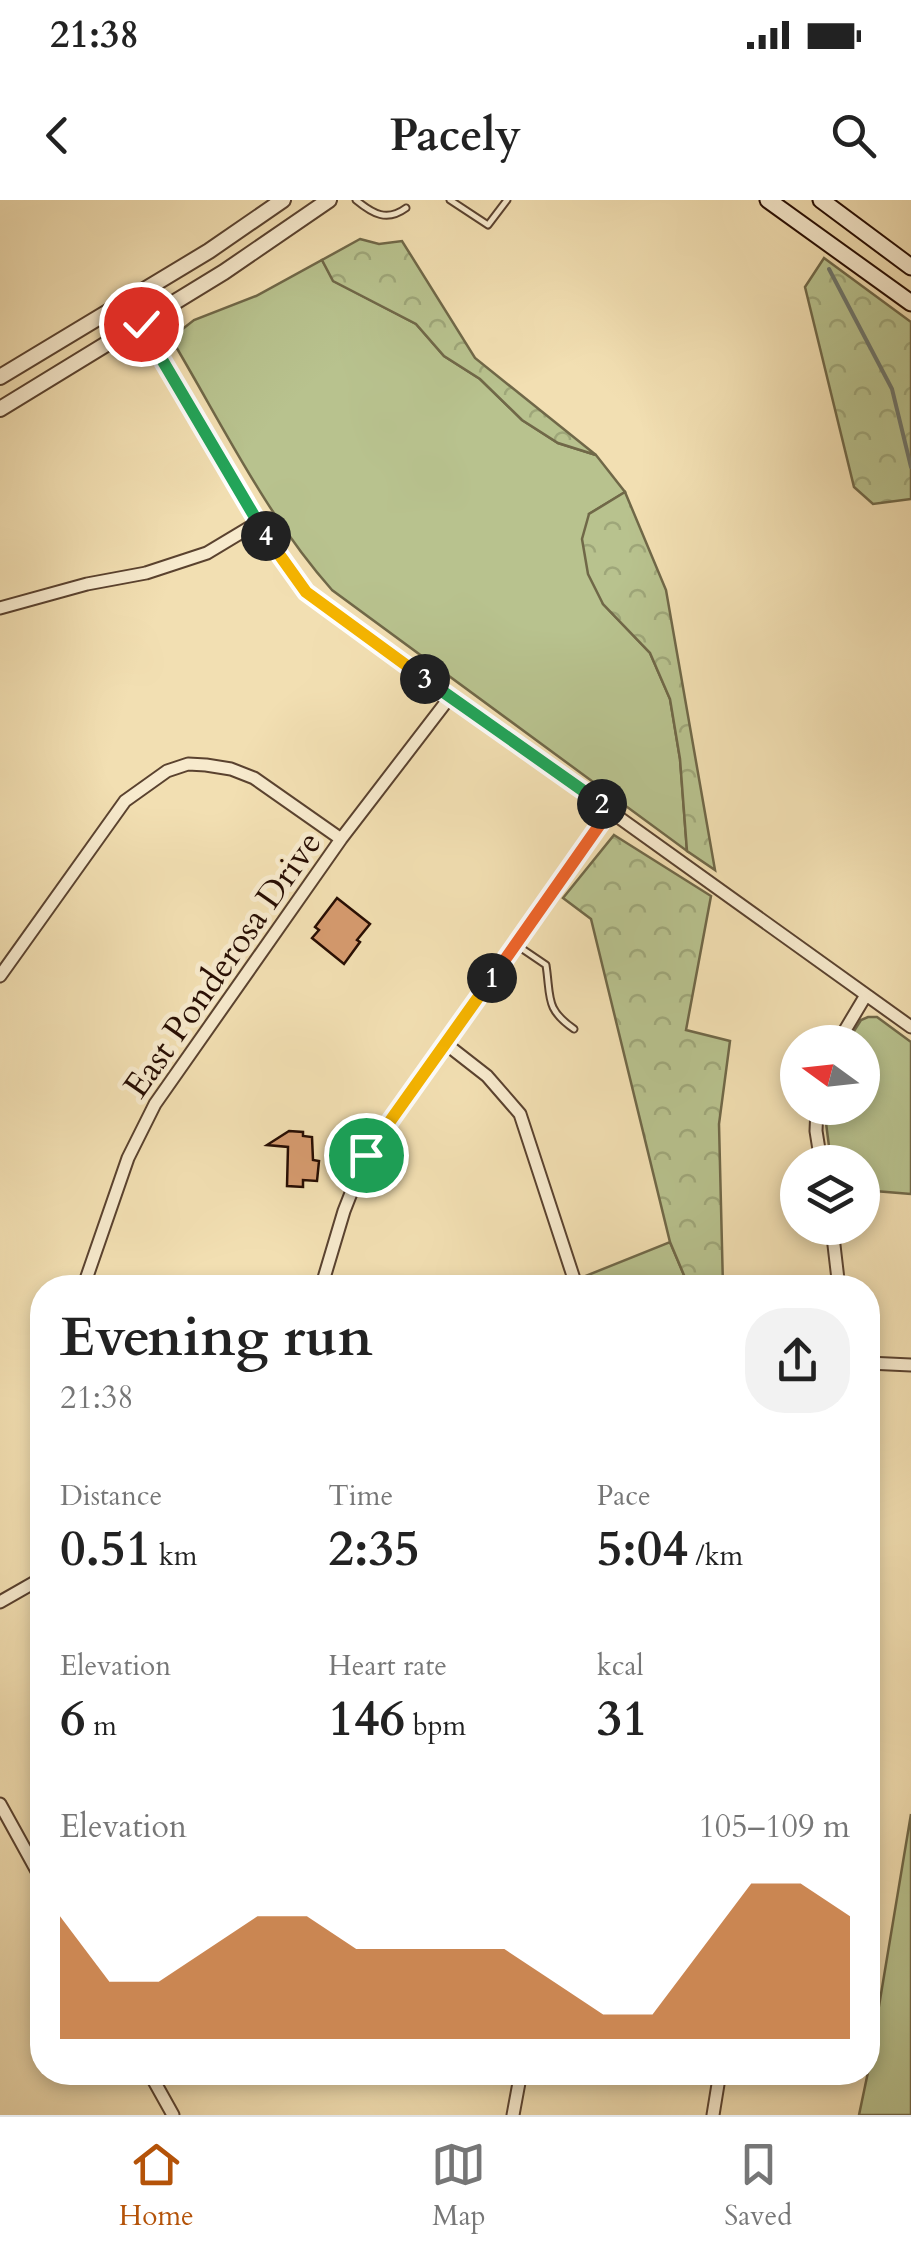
<!DOCTYPE html>
<meta charset="utf-8">
<style>
:root{--surface:#fff;--page:#f2f2f2;--text:#222;--muted:#767676;--line:#e0e0e0;--accent:#b45309}
body{margin:0;font-family:Cardo,serif;background:var(--page);color:var(--text);height:100vh;display:flex;flex-direction:column;font-size:38px;white-space:nowrap}
*{box-sizing:border-box;margin:0}
p{font-size:32px;color:var(--muted)}
.icon{flex:none;width:55px;height:55px;fill:none;stroke:currentColor;stroke-width:2;stroke-linecap:round;stroke-linejoin:round}
.map{position:relative;flex:1;overflow:hidden}
.side{position:absolute;left:30px;top:1075px;width:850px;height:810px;display:flex;flex-direction:column;background:var(--surface);border-radius:40px;box-shadow:0 5px 15px #0003}
.side>*{flex:none}
.needle{width:65px;rotate:285deg}
.tools{position:absolute;left:780px;top:825px;display:grid;gap:20px}
.tools a{display:grid;place-items:center;width:100px;height:100px;border-radius:50%;background:var(--surface);box-shadow:0 5px 15px #0003;font-size:50px}
.pin{position:absolute;display:grid;place-items:center;width:85px;height:85px;color:#fff;margin:-42px;border:5px solid #fff;border-radius:50%;box-shadow:0 2px 10px #0007}
.km{position:absolute;width:50px;height:50px;margin:-25px;border-radius:50%;background:#222;color:#fff;font-size:28px;line-height:50px;text-align:center}
.round{display:grid;place-items:center;flex:none;width:105px;height:105px;border-radius:40px;background:var(--page)}
.headline{display:flex;align-items:center;justify-content:space-between;height:170px;padding:0 30px}
h1{font-size:55px;font-weight:600;line-height:75px}
.metrics{display:grid;grid-template-columns:repeat(3,1fr);gap:15px;height:170px;padding:10px 30px}
.metrics div{display:grid;align-content:center}
.metrics b{font-size:50px;font-weight:600}
.metrics small{font-size:28px;font-weight:400}
.metrics p{font-size:28px}
.chart{height:280px;padding:20px 30px}
.chart p{display:flex;justify-content:space-between}
.chart svg{width:100%;height:180px;margin-top:10px;fill:var(--accent);opacity:.7}
.status{display:flex;justify-content:space-between;align-items:center;height:70px;padding:0 50px;background:var(--surface);direction:ltr}
.status svg{height:28px;fill:currentColor}
header{display:flex;justify-content:space-between;align-items:center;height:130px;padding:0 30px;background:var(--surface);font-size:45px;font-weight:600}
.tabs{display:flex;justify-content:space-around;align-items:center;height:140px;border-top:2px solid var(--line);background:var(--surface);font-size:28px;color:var(--muted)}
.tabs a{display:grid;justify-items:center;gap:5px}
.tabs .on{color:var(--accent)}
.map>svg:first-child{display:block}
</style>
<div class="status"><b>21:38</b><svg viewBox="0 0 49 12"><path d="M0 12V9h3v3zM5 12V6h3v6zM10 12V3h3v9zM15 12V0h3v12zM26 1h20v11H26zM47 4h2v5h-2z"/></svg></div>
<header><svg class="icon" aria-label="back" viewBox="0 0 24 24"><path d="M15 5l-7 7 7 7"/></svg>Pacely<svg class="icon" aria-label="search" viewBox="0 0 24 24"><circle cx="10" cy="10" r="6"/><path d="M15 15l6 6"/></svg></header>
<div class="map">
<svg width="911" height="1915" viewBox="0 0 911 1915">
<defs>
<pattern id="forest-crowns" width="20" height="18" patternUnits="userSpaceOnUse" patternTransform="scale(2.5)"><rect width="20" height="18" fill="#b8c28e"/><path d="M2 6a3 3 0 1 1 6 0M12 15a3 3 0 1 1 6 0" fill="none" stroke="#9ea679"/></pattern>
</defs>
<rect width="100%" height="100%" fill="#f2dfb2"/>
<filter id="stains"><feTurbulence type="fractalNoise" baseFrequency=".002" numOctaves="4"/><feColorMatrix values="0 0 0 0 .2 0 0 0 0 .09 0 0 0 0 .02 0 0 0 .5 -.17"/></filter>
<radialGradient id="worn" r=".72"><stop offset=".6" stop-color="#630" stop-opacity="0"/><stop offset="1" stop-color="#630" stop-opacity=".3"/></radialGradient>
<!-- green -->
<path fill="#b8c28e" stroke="#706848" stroke-width="2.5" d="M322 60 334 81 416 124 444 156 480 179 522 220 558 243 596 255 625 292 589 314 603 404 650 453 670 499 680 559 687 651 332 390C268 318 224 228 175 145L180 131 194 120 256 96Z
M868 817H877L911 842V994L863 990 862 962H831L826 923 827 908H862V842H847L861 820Z
M670 1042 689 1087H586L583 1077Z
M911 1614V1915H859L868 1872Z"/>
<!-- forest -->
<path fill="url(#forest-crowns)" stroke="#706848" stroke-width="2.5" d="M360 39 379 44 402 41 475 158 596 255 558 243 522 220 480 179 444 156 416 124 333 81 322 60Z
M824 58 911 122V299L873 304 854 287 805 87Z
M625 292 666 390 715 670 687 651 680 559 670 499 650 453 603 404 588 374 582 339 589 314Z
M614 635 711 696 686 830 730 841 719 924 723 1087H689L670 1042 591 719 563 698Z"/>
<g fill="none" stroke-linecap="round" stroke-linejoin="round">
<!-- stream -->
<path stroke="#6e766c" stroke-width="4" d="M829 69 892 189 911 267"/>
</g>
<!-- building -->
<path fill="#d69b6f" stroke="#280e03" stroke-width="2.5" d="M337 698 370 724 357 740 360 742 344 764 312 738 319 730 315 727Z
M289 931 303 932V936L312 937 313 960 319 961 317 981 303 980V987L287 986 288 947 267 945Z"/>
<g fill="none" stroke-linecap="round" stroke-linejoin="round">
<defs>
<path id="service" d="M356 0C373 14 387 22 406 8
M450 0 488 25 507 0
M518 746 546 765C551 798 545 809 574 829"/>
<path id="minor" d="M128 99 257 323 306 393 911 827
M0 408 87 384 146 373 207 353 257 323
M0 776 125 601 167 571 188 564 206 565 231 569 254 578 341 639
M838 842 866 795
M446 844 487 876 520 914 577 1088
M817 908 816 931 821 962
M832 1028 839 1088
M83 1088 128 958 155 904 341 639 450 497
M321 1088 344 1011 366 955 610 610
M868 1163 911 1165
M0 1402 42 1378
M0 1604 42 1680
M149 1872 173 1915
M486 1872 520 1877
M513 1915 521 1872
M713 1915 720 1872"/>
<path id="tertiary" d="M0 177 209 51 283 0
M0 209 224 72 329 0"/>
<path id="secondary" d="M768 0 911 103
M821 0 911 67"/>
</defs>
<!-- service casing -->
<use href="#service" stroke="#5a422f" stroke-width="9"/>
<!-- minor casing -->
<use href="#minor" stroke="#5a422f" stroke-width="15"/>
<!-- tertiary casing -->
<use href="#tertiary" stroke="#5a422f" stroke-width="18"/>
<!-- secondary casing -->
<use href="#secondary" stroke="#280e03" stroke-width="19"/>
<!-- service -->
<use href="#service" stroke="#f7eacd" stroke-width="5"/>
<!-- minor -->
<use href="#minor" stroke="#f7eacd" stroke-width="11"/>
<!-- tertiary -->
<use href="#tertiary" stroke="#f7eacd" stroke-width="14"/>
<!-- secondary -->
<use href="#secondary" stroke="#f7eacd" stroke-width="15"/>
</g>
<g fill="none" stroke-linecap="round" stroke-linejoin="round">
<defs>
<path id="split-1" d="M366 955 492 778"/>
<path id="split-2" d="M492 778 610 610 602 604"/>
<path id="split-3" d="M425 479 602 604"/>
<path id="split-4" d="M266 336 306 392 425 479"/>
<path id="split-5" d="M141 124 266 336"/>
</defs>
<!-- split-1 casing -->
<use href="#split-1" stroke="#fff" stroke-width="20"/>
<!-- split-2 casing -->
<use href="#split-2" stroke="#fff" stroke-width="20"/>
<!-- split-3 casing -->
<use href="#split-3" stroke="#fff" stroke-width="20"/>
<!-- split-4 casing -->
<use href="#split-4" stroke="#fff" stroke-width="20"/>
<!-- split-5 casing -->
<use href="#split-5" stroke="#fff" stroke-width="20"/>
<!-- split-1 -->
<use href="#split-1" stroke="#f5b400" stroke-width="12"/>
<!-- split-2 -->
<use href="#split-2" stroke="#f0652b" stroke-width="12"/>
<!-- split-3 -->
<use href="#split-3" stroke="#22a559" stroke-width="12"/>
<!-- split-4 -->
<use href="#split-4" stroke="#f5b400" stroke-width="12"/>
<!-- split-5 -->
<use href="#split-5" stroke="#22a559" stroke-width="12"/>
</g>
<g text-anchor="middle" stroke-width="10" stroke-linejoin="round" paint-order="stroke">
<!-- street labels -->
<g font-size="35" fill="#280e03" stroke="#f7eacd">
<text transform="translate(222 764) rotate(-55)" y="12">East Ponderosa Drive</text>
</g>
</g>
<rect width="100%" height="100%" filter="url(#stains)"/>
<rect width="100%" height="100%" fill="url(#worn)"/>
</svg>
<div class="tools">
<a><svg class="needle" viewBox="-14 -14 28 28"><path d="M0-13l5 13h-10z" fill="#e53935"/><path d="M0 13l5-13h-10z" fill="#767676"/></svg></a>
<a><svg class="icon" aria-label="layers" viewBox="0 0 24 24"><path d="M12 4l9 5-9 5-9-5zM3 14l9 5 9-5"/></svg></a>
</div>
<div class="pin" style="left:366px;top:955px;background:#1e9e55"><svg class="icon" aria-label="arrive" viewBox="0 0 24 24"><path d="M6 21V4h12l-3 4 3 4H6"/></svg></div>
<div class="pin" style="left:141px;top:124px;background:#d93025"><svg class="icon" aria-label="check" viewBox="0 0 24 24"><path d="M5 12l5 5 9-10"/></svg></div>
<b class="km" style="left:492px;top:778px">1</b>
<b class="km" style="left:602px;top:604px">2</b>
<b class="km" style="left:425px;top:479px">3</b>
<b class="km" style="left:266px;top:336px">4</b>
<section class="side">
<div class="headline"><div><h1>Evening run</h1><p>21:38</p></div><a class="round"><svg class="icon" aria-label="share" viewBox="0 0 24 24"><path d="M12 15V3M7 8l5-5 5 5M5 13v7h14v-7"/></svg></a></div>
<div class="metrics">
<div><p>Distance</p><b>0.51<small> km</small></b></div>
<div><p>Time</p><b>2:35</b></div>
<div><p>Pace</p><b>5:04<small> /km</small></b></div>
</div>
<div class="metrics">
<div><p>Elevation</p><b>6<small> m</small></b></div>
<div><p>Heart rate</p><b>146<small> bpm</small></b></div>
<div><p>kcal</p><b>31</b></div>
</div>
<div class="chart"><p><span>Elevation</span>105–109 m</p>
<svg viewBox="0 0 160 44" preserveAspectRatio="none"><path d="M0 44V14L10 30L20 30L30 22L40 14L50 14L60 22L70 22L80 22L90 22L100 30L110 38L120 38L130 22L140 6L150 6L160 14V44z"/></svg>
</div>
</section>
</div>
<nav class="tabs">
<a class="on"><svg class="icon" aria-label="home" viewBox="0 0 24 24"><path d="M3 11l9-7 9 7M6 9v11h12V9"/></svg>Home</a>
<a><svg class="icon" aria-label="map" viewBox="0 0 24 24"><path d="M3 6l6-2 6 2 6-2v14l-6 2-6-2-6 2zM9 4v14M15 6v14"/></svg>Map</a>
<a><svg class="icon" aria-label="saved" viewBox="0 0 24 24"><path d="M7 4h10v16l-5-4-5 4z"/></svg>Saved</a>
</nav>
